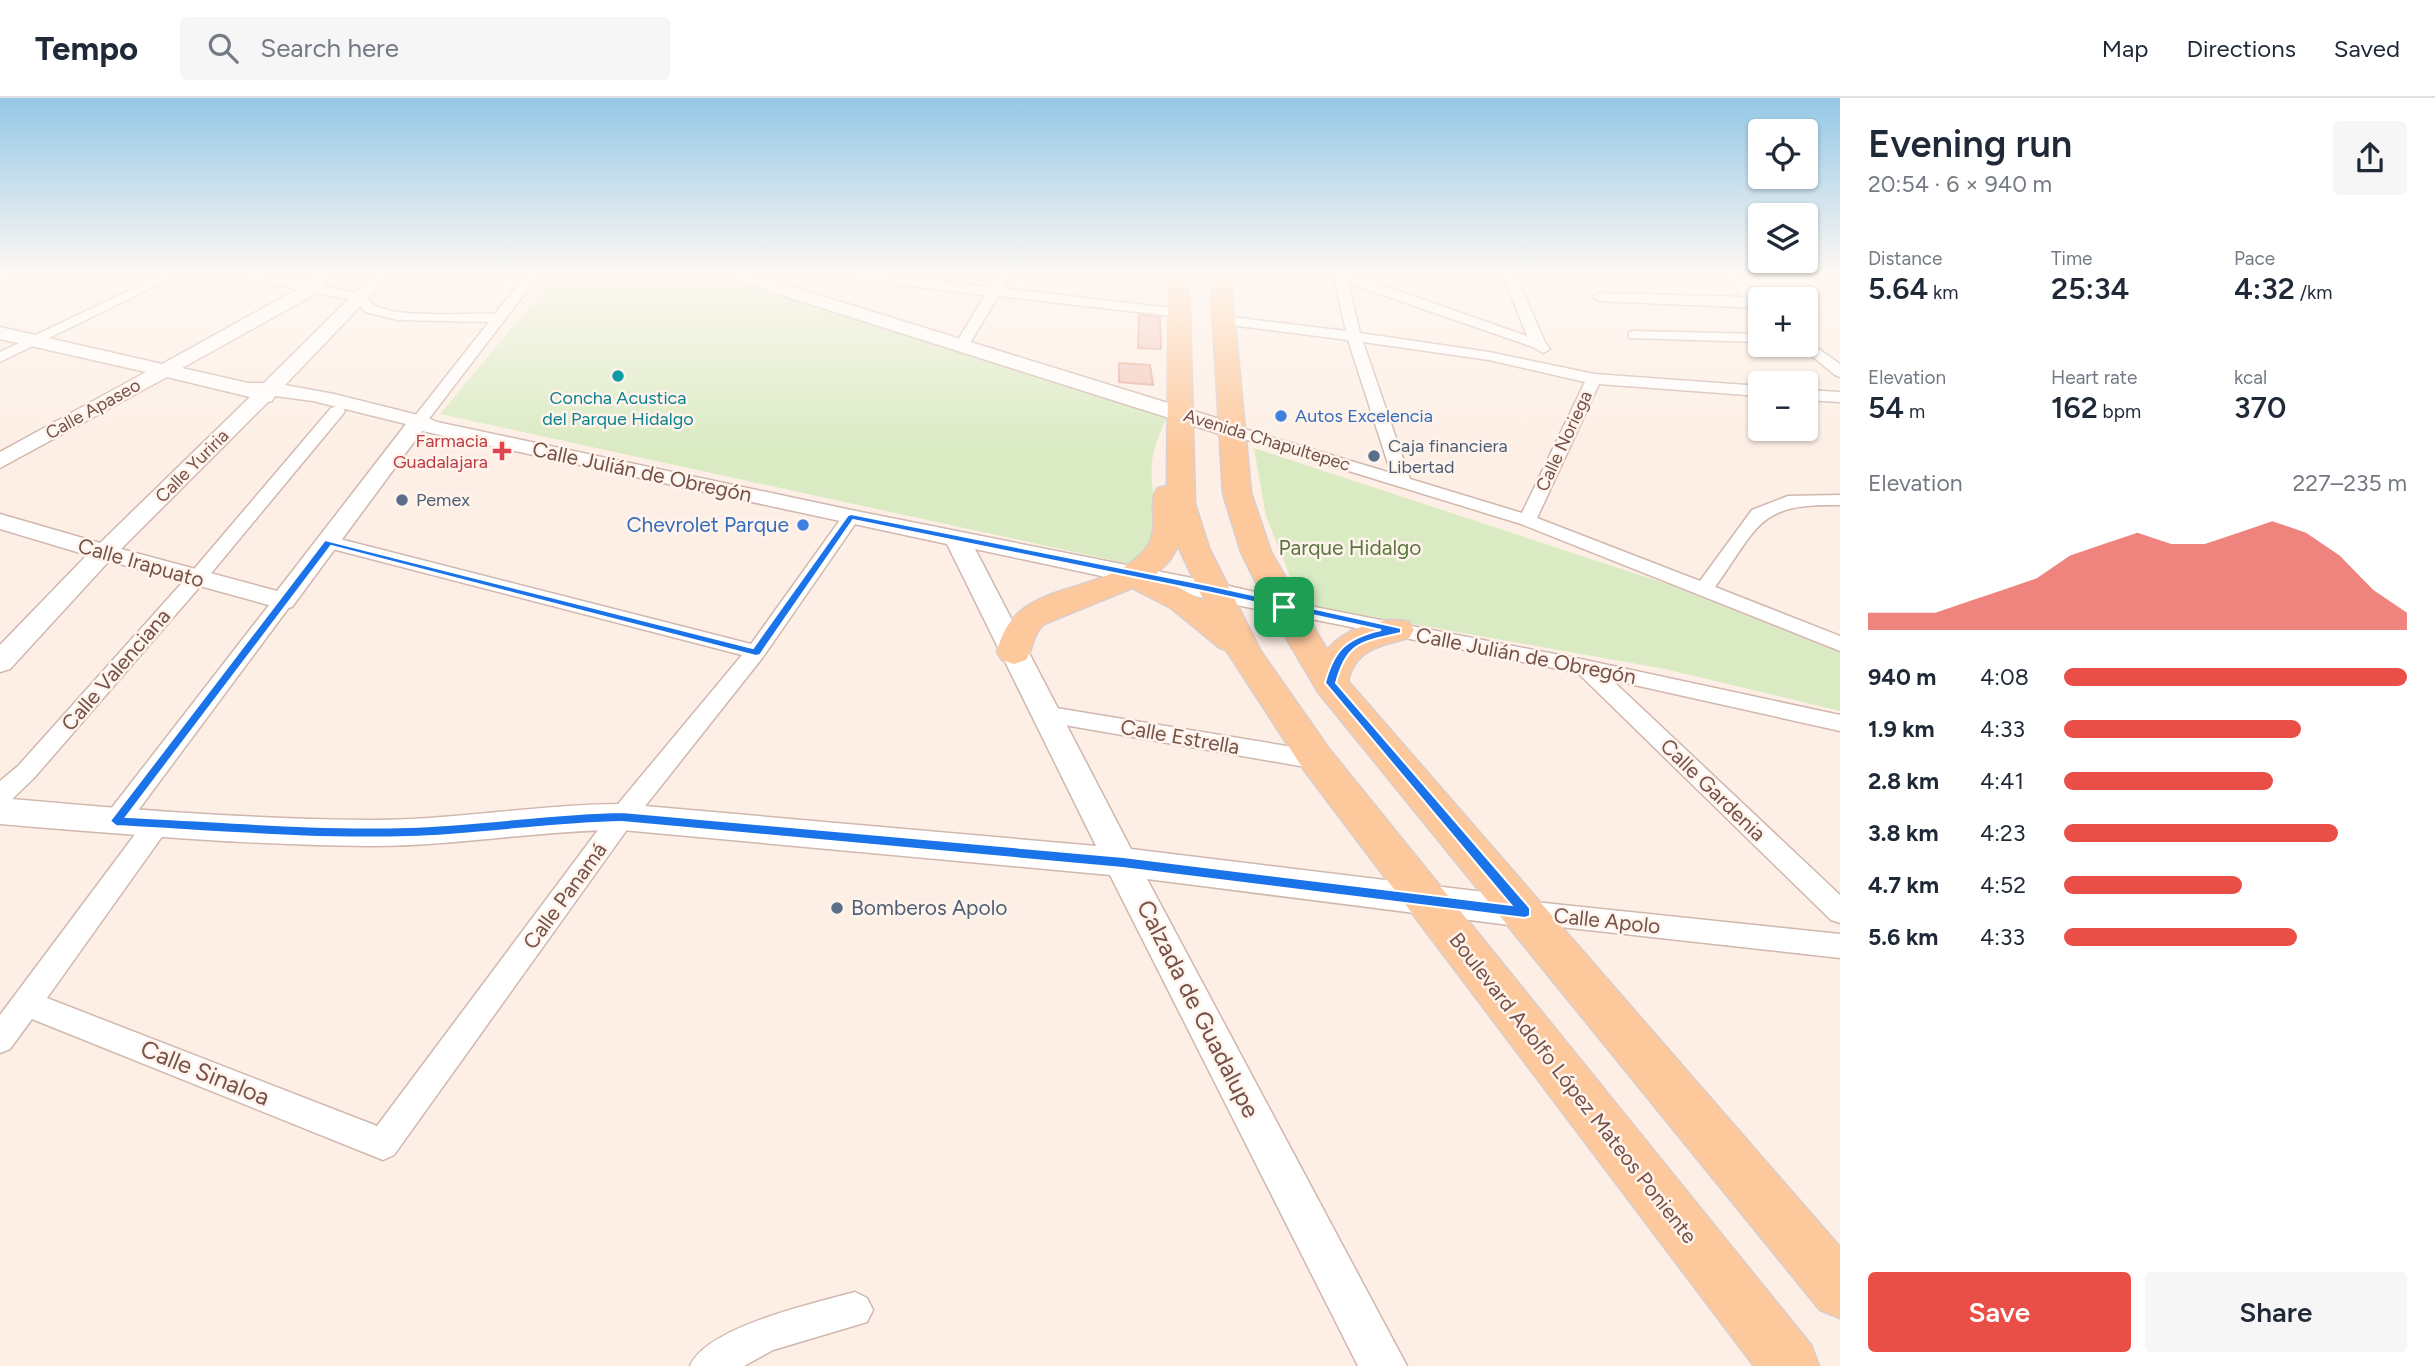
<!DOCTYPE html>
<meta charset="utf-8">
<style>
:root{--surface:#fff;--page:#f6f6f7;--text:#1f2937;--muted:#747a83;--line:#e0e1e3;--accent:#e94f47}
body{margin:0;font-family:Figtree,sans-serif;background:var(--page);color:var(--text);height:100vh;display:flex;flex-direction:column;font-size:26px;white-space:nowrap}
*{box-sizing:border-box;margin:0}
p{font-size:23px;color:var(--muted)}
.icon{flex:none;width:38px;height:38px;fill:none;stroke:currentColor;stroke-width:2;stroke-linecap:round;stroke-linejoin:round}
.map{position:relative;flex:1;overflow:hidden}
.details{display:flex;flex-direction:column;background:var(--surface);width:595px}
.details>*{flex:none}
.buttons{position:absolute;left:1748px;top:21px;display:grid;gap:14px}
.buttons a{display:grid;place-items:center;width:70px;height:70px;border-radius:7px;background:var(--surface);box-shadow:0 2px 5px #0004;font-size:35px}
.pin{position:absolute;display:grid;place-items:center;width:60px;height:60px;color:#fff;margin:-30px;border-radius:14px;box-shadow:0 4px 10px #0006}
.round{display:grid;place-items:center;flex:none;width:74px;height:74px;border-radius:7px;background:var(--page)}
.headline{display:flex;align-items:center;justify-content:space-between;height:119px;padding:0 28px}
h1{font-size:38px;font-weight:600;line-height:52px}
.figures{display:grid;grid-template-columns:repeat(3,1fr);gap:10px;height:119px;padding:7px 28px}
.figures div{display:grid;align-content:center}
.figures b{font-size:30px;font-weight:600}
.figures small{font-size:19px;font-weight:400}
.figures p{font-size:19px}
.chart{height:196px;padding:14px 28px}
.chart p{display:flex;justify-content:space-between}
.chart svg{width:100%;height:126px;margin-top:7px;fill:var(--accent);opacity:.7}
.button{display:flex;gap:14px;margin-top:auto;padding:14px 28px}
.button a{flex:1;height:80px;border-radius:7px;background:var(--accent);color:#fff;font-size:28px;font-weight:600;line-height:80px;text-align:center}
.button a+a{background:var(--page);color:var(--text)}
ul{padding:0 28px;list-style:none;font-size:23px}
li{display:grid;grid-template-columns:112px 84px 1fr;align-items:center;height:52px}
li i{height:18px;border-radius:9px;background:var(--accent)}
header{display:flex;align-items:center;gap:42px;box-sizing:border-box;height:98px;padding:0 35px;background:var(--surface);border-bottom:2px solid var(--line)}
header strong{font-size:33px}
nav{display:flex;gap:38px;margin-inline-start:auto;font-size:24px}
.search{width:490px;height:63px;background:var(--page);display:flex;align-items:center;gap:18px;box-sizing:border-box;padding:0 24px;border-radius:7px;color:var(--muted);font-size:26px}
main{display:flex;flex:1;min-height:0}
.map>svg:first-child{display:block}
</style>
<header>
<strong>Tempo</strong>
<div class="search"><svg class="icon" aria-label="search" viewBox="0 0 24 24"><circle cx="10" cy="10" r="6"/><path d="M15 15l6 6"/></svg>Search here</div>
<nav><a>Map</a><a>Directions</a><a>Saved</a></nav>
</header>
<main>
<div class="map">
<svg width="1840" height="1268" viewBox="0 0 1840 1268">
<rect width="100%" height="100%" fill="#fdefe5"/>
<!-- green -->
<path fill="#daebc3" d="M559 174H715L783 193 1168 317C1161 333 1153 348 1152 365 1148 410 1176 430 1130 466L440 316Z
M1254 350 1667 486 1840 555V613L1665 571 1301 506 1266 418Z"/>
<!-- building -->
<path fill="#f3c8bc" stroke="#e6ab9c" stroke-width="2" d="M1139 217 1160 219 1161 251 1138 250Z
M1119 265 1150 267 1153 287 1119 284Z"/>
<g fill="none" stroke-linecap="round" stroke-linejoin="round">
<defs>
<path id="minor" d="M7 174H24L0 185V176Z
M168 174H184L0 264V254Z
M222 174H247L359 195C367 197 369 205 376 208 397 220 468 215 495 216L528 174H541L425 326 419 328 411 323 489 224 398 222 365 214 355 202 228 178Z
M818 174H856L989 189 999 174H1011L1002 190 1180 211 1187 215 1180 219 998 198 969 247 962 251 955 247 985 197 824 178Z
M1333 174H1345L1527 238 1502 174H1514L1545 244 1550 251 1543 255 1533 249 1348 185 1360 235 1489 254 1594 276 1760 288V298L1599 286 1537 420 1700 483 1752 412 1788 398 1840 397V407C1757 405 1759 428 1715 489L1840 538V553L1521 426 1225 335 1223 332 1231 327 1391 375 1348 242 1222 226 1215 222 1222 218 1346 233ZM1363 244 1489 262 1585 284 1522 415 1410 381Z
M1719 174H1732L1764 201H1760V210L1600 203 1593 199 1600 195 1745 199Z
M1634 233 1760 236V244L1629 240V234Z
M1806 242 1840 266V279L1835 277 1801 249 1799 247H1806Z
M1806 292 1840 294V304L1806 302Z
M337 308 343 310 345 313 343 316 203 485 34 680 9 704 0 706V683L18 668 189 477 331 310Z
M851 414 860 419 763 559 631 726 394 1057 383 1062 32 921 10 951 0 955V917L148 719 157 716 166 719 169 726 166 733 47 900 377 1028 613 712 742 557 321 448 319 444 321 440 328 438 751 546 845 415Z
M283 497 290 498 293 503 290 508 125 730 116 733 107 730 104 723 107 716 276 498Z
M1284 503 1585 562 1840 617V633L1612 582 1840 797V825L1831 822 1578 575 1277 514 1274 509 1277 504Z
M1044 608 1317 653 1325 656 1329 662 1325 668 1317 671 1036 622 1033 616 1036 610Z
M1525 803 1840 836V860L1525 825 1516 822 1512 814 1516 806Z
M855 1194 867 1200 873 1212 867 1224 773 1252 744 1268H690C706 1229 815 1205 855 1194Z"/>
<path id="tertiary" d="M319 174H337L317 195 182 270 248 285H264L376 174H393L285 287 334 296 426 319 437 324 851 412 1212 484 1293 503 1297 509 1293 515 1284 517 975 451 1131 751 1525 799 1537 804 1542 814 1537 824 1525 829 1147 781 1407 1268H1358L1110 777 622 732C537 732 452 749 367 748 246 747 121 736 0 726V700C122 711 245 721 367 722 452 723 537 706 622 706L1096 748 947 446 422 333 292 509 283 511 109 463 10 571 0 574V547L87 457 0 431V416L100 445 250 299 167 279 0 370V354L146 274 0 241V229L162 266 305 187ZM275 298 313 303 406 326 277 493 121 451 268 304 272 303Z
M719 174H744L1239 327 1242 332 1239 337H1223L721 178Z"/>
<path id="primary" d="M1169 174H1189L1195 406 1209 450 1260 552 1330 652 1811 1247 1819 1268H1754L1304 672 1226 552 1220 550 1171 510 1132 490 1044 526C1032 536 1034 549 1026 562L1014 566 1002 562 997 554C1014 481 1091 500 1138 459 1167 434 1144 409 1158 390L1167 388ZM1178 448 1179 450 1204 503 1155 477 1170 462Z
M1210 174H1230L1251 395 1271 454 1327 552C1345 531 1382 517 1409 524L1414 532 1409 540C1381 547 1355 551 1348 583L1840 1149V1220L1820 1212 1318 594 1268 509 1241 454 1223 395Z"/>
</defs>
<!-- minor casing -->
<use href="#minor" stroke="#d1b7ad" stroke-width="3"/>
<!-- tertiary casing -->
<use href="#tertiary" stroke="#d1b7ad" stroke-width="3"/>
<!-- primary casing -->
<use href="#primary" stroke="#d9cecc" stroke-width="3"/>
<!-- minor -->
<use href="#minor" fill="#fff" fill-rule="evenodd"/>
<!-- tertiary -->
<use href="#tertiary" fill="#fff" fill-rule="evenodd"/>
<!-- primary -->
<use href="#primary" fill="#fdc89c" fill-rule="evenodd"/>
</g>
<!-- sky -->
<linearGradient id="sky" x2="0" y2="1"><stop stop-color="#95c8e7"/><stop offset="0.5" stop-color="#fef8f3"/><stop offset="1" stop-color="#fef8f3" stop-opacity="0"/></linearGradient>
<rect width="1840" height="351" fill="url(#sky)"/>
<!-- route -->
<path fill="#1a73e8" stroke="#fff" stroke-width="2" fill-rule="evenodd" d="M851 416 1212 488 1401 530V535C1363 544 1347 543 1336 585L1530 810V818L1525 820 1123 770 622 724C551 725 480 737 409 739 312 742 213 733 116 728L110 723 325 442 753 550 848 417ZM853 422 1212 495 1381 532C1346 540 1334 552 1325 585L1511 807 1123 759 622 714C551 715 480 727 409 729 315 732 220 723 126 719L331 448 756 558 760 557Z"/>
<!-- markers -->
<circle fill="#0f9aa8" stroke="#fff4ec" stroke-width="2.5" cx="618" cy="278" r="7"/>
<g fill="#3f7fe0" stroke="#fff4ec" stroke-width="2.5">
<circle cx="1281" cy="318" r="7"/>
<circle cx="803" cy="427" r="7"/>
</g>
<path fill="#e0444e" stroke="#fff4ec" stroke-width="2.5" d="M498.5 342.5h7v7h7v7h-7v7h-7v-7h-7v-7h7z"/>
<g fill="#5c6f8a" stroke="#fff4ec" stroke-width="2.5">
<circle cx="1374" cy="358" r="7"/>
<circle cx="402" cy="402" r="7"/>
<circle cx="837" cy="810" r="7"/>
</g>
<g text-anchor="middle" stroke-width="5" stroke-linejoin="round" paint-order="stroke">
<!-- far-culture labels -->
<g font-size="18" fill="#0d838f" stroke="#fff4ec">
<text x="618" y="306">Concha Acustica<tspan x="618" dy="21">del Parque Hidalgo</tspan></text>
</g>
<!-- far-street labels -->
<g font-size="18" fill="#765149" stroke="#fff4ec">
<text transform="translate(93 311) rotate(-29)" y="6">Calle Apaseo</text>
<text transform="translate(1267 342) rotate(17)" y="6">Avenida Chapultepec</text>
<text transform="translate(1564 343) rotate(-65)" y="6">Calle Noriega</text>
<text transform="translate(192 368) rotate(-45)" y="6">Calle Yuriria</text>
</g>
<!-- far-shop labels -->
<g font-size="18" fill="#366cbe" stroke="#fff4ec" text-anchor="start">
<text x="1295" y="324">Autos Excelencia</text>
</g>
<!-- far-health labels -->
<g font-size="18" fill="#be3a42" stroke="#fff4ec" text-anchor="end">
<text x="488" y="349">Farmacia<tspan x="488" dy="21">Guadalajara</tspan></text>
</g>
<!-- far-service labels -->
<g font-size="18" fill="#4e5e75" stroke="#fff4ec" text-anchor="start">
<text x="1388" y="354">Caja financiera<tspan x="1388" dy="21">Libertad</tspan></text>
<text x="416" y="408">Pemex</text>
</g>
<!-- street labels -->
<g font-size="21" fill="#765149" stroke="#fff4ec">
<text transform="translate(642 374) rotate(12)" y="7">Calle Julián de Obregón</text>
<text transform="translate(141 465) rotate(16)" y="7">Calle Irapuato</text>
<text transform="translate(1526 558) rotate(11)" y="7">Calle Julián de Obregón</text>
<text transform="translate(116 572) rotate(-49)" y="7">Calle Valenciana</text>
<text transform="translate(1180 639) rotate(10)" y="7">Calle Estrella</text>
<text transform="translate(1713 692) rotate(44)" y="7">Calle Gardenia</text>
<text transform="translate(565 798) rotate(-54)" y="7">Calle Panamá</text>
<text transform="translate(1607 823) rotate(6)" y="7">Calle Apolo</text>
<text transform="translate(1573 990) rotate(52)" y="7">Boulevard Adolfo López Mateos Poniente</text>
</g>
<!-- shop labels -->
<g font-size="21" fill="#366cbe" stroke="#fff4ec" text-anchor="end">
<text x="789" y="434">Chevrolet Parque</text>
</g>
<!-- park labels -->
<g font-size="21" fill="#58763e" stroke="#fff4ec">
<text x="1350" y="457">Parque Hidalgo</text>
</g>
<!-- service labels -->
<g font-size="21" fill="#4e5e75" stroke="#fff4ec" text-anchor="start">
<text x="851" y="817">Bomberos Apolo</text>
</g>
<!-- near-street labels -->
<g font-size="24" fill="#765149" stroke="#fff4ec">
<text transform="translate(1198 911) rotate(63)" y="8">Calzada de Guadalupe</text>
<text transform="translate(205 975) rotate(22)" y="8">Calle Sinaloa</text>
</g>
</g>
</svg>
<div class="buttons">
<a><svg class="icon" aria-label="locate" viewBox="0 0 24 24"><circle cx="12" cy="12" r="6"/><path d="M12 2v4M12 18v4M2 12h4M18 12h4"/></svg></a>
<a><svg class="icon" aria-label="layers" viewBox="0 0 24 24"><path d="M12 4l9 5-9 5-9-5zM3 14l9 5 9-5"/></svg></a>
<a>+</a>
<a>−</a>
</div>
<div class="pin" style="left:1284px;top:509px;background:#1e9e55"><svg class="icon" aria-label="arrive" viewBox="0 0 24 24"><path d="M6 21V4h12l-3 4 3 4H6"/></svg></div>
</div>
<section class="details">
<div class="headline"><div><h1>Evening run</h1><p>20:54 · 6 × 940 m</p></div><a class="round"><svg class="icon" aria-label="share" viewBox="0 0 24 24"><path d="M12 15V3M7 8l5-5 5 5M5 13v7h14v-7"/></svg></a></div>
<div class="figures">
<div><p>Distance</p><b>5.64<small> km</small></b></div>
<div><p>Time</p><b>25:34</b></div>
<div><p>Pace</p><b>4:32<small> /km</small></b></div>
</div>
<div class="figures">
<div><p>Elevation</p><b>54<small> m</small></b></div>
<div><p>Heart rate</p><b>162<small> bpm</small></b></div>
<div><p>kcal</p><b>370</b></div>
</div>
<div class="chart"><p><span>Elevation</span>227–235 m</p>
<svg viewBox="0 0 160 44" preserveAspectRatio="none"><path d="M0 44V38L10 38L20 38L30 34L40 30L50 26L60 18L70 14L80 10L90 14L100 14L110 10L120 6L130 10L140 18L150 30L160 38V44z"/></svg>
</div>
<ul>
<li><b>940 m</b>4:08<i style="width:100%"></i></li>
<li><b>1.9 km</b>4:33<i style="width:69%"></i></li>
<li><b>2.8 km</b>4:41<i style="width:61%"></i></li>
<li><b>3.8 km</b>4:23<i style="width:80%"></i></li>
<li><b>4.7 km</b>4:52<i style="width:52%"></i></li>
<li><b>5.6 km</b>4:33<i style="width:68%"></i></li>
</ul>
<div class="button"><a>Save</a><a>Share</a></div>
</section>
</main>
